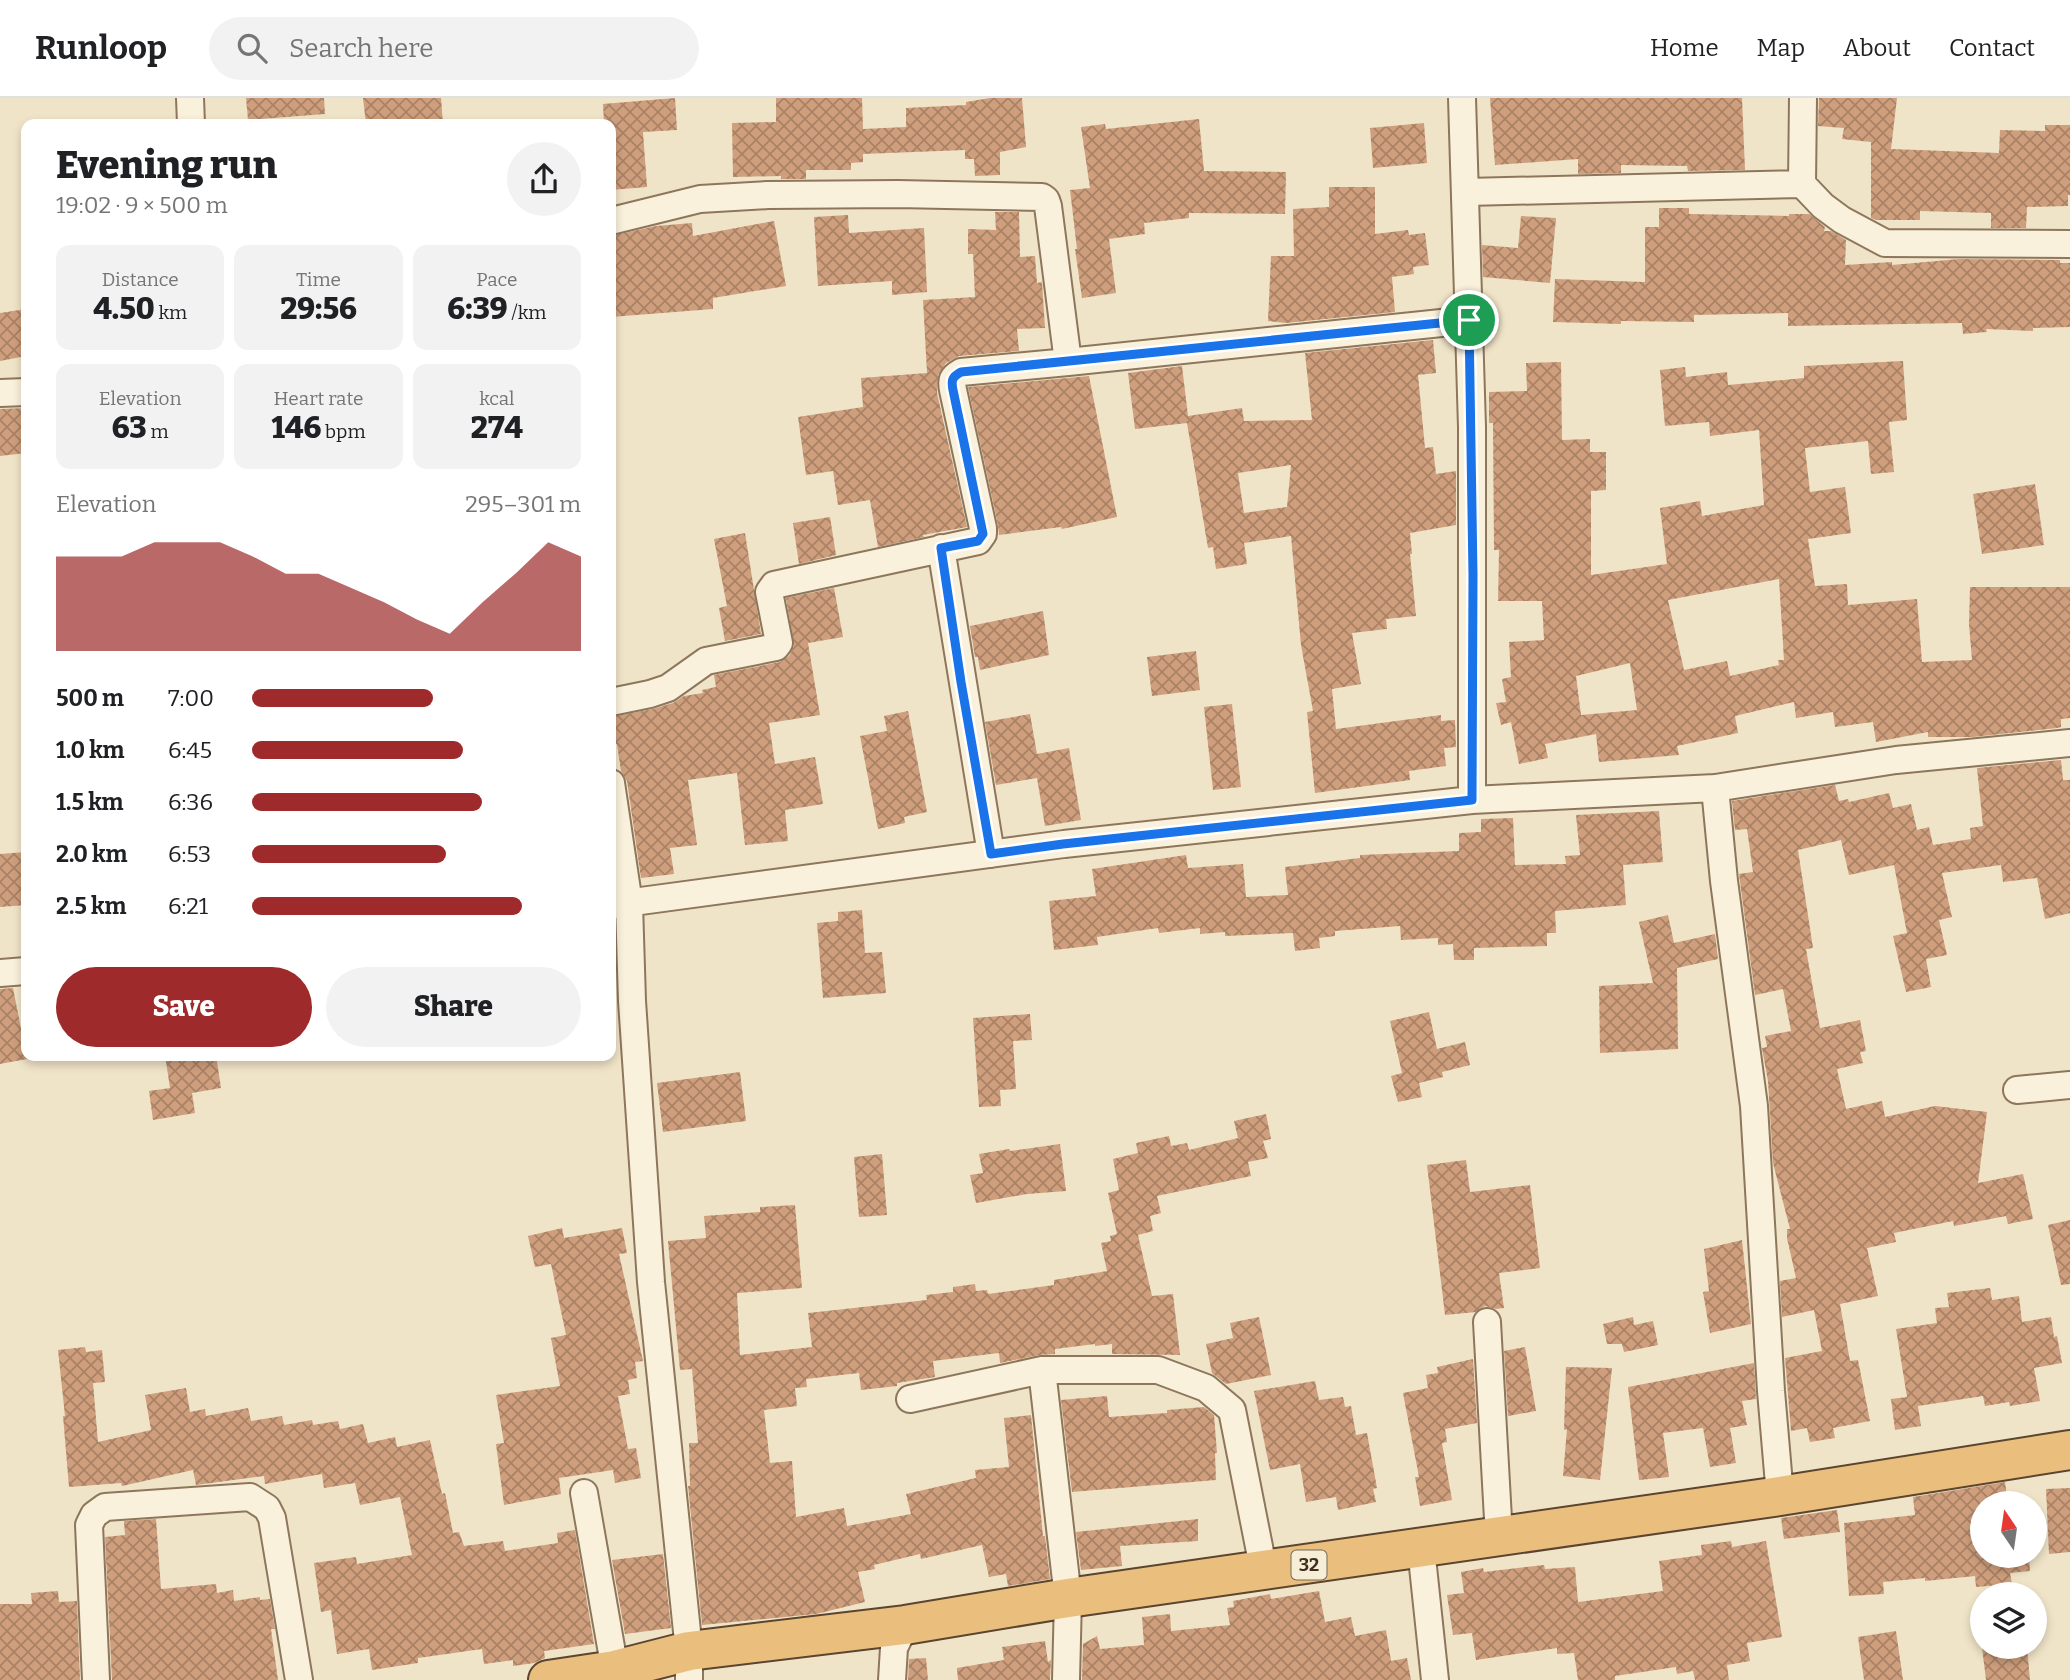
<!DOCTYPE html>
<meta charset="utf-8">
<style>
:root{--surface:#fff;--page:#f2f2f2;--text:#202124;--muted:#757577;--line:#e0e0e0;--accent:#9e2a2b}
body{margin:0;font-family:Bitter,serif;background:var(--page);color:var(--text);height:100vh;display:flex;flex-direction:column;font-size:26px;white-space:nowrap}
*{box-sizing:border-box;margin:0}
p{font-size:23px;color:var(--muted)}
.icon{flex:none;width:38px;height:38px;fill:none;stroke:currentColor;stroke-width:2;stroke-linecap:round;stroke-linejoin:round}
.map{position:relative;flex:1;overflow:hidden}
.side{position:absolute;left:21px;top:21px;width:595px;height:942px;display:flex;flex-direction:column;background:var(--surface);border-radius:14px;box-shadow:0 4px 10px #0003}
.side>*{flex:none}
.needle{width:46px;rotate:347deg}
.fabs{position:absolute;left:1970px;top:1393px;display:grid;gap:14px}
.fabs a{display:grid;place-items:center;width:77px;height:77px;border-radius:50%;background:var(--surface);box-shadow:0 4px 10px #0003;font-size:35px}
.pin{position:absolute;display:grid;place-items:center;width:60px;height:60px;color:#fff;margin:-30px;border:4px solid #fff;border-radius:50%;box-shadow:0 2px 7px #0007}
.round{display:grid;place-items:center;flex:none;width:74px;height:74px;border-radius:37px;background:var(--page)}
.overview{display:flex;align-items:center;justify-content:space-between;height:119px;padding:0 35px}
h1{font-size:38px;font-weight:800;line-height:52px}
.figures{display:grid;grid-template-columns:repeat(3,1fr);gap:10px;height:119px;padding:7px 35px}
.figures div{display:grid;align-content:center;border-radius:14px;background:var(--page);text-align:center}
.figures b{font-size:30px;font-weight:800}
.figures small{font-size:19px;font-weight:400}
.figures p{font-size:19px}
.chart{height:196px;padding:14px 35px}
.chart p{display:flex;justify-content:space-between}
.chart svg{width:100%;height:126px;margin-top:7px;fill:var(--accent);opacity:.7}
.primary-button{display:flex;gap:14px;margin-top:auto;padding:14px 35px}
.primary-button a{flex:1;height:80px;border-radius:42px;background:var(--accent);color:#fff;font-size:28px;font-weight:800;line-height:80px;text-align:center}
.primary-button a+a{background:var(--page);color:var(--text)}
ul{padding:0 35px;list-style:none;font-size:23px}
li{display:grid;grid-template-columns:112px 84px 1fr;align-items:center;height:52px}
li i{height:18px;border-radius:9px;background:var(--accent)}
header{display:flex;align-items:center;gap:42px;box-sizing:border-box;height:98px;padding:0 35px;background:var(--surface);border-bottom:2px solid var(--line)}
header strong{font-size:33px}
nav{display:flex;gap:38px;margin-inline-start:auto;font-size:24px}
.search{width:490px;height:63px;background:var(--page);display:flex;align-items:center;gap:18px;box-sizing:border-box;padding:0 24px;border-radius:38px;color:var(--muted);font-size:26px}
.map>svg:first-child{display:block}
</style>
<header>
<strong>Runloop</strong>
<div class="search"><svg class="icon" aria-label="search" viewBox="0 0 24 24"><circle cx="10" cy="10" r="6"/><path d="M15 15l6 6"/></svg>Search here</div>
<nav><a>Home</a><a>Map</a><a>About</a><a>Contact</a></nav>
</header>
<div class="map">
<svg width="2070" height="1582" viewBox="0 0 2070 1582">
<defs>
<pattern id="building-cross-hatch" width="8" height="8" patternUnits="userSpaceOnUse" patternTransform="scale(1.75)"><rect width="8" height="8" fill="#cf9f7d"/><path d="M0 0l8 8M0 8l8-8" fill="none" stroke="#a98266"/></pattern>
</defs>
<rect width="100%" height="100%" fill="#f0e4c8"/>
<!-- building -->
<path fill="url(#building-cross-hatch)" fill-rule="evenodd" d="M246 0H324L325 16 248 22Z
M363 0H441L443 26H366Z
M675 0 677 32 643 34 647 89 611 92V26H604L603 6Z
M776 0H862L863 31 906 29V10L966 7V4L990 0H1022L1026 49 1000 54V77L975 78 974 61H965V52L863 56V64L851 65V72H806V81H781V78L733 79 732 25 776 24Z
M1490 0H1742L1745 72 1688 73 1687 68 1621 67V75L1578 76V61L1495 67Z
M1819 0H1897L1891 51 1999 55 2000 32 2045 33V27H2070V97H2068V108L2027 109 2026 130H1991V115L1920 113V122H1876L1871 120V44L1842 41 1844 30 1818 28Z
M1199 21 1204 73 1286 74 1285 116 1189 115V120L1144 125 1145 136 1109 141 1116 195 1082 200 1075 151H1077L1070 92 1090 90 1081 29 1105 26 1106 31Z
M1424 25 1427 65 1373 70 1370 30Z
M1329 89H1375V136L1408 132 1409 137 1425 135 1429 167 1413 169 1414 176 1392 179 1395 214 1286 225 1268 223 1271 158H1294L1293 111 1329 109Z
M1659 110H1689V116L1789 118V116H1809L1825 129 1824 133H1831L1846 142 1845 167 1892 164V167L1959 161 2060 162V165H2070V229L2033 230V233L1986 231 1987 234 1963 236 1962 225 1788 228V215L1694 217V224L1621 223V226L1553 224 1555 181 1645 184V129H1659Z
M995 114H1019L1020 159 1035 158 1037 185 1042 184 1045 230 1017 231 1019 253 959 258 946 265 938 277 937 295 967 429 923 437 924 439 878 449 870 402 838 407 833 373 806 377 798 319 863 309 861 280 927 275 923 202 975 199 973 156H968V131L996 132Z
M848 117 849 135 924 130 927 194 892 197V183L818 188 814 119Z
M1521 118 1556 120 1550 185 1483 179 1482 147 1518 150Z
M774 123 786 188 713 200V211L611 219V138L656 128 692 125 693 138Z
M26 211V258L0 263V215Z
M1433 242 1436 275 1418 277 1425 350 1433 349 1436 376 1456 373V427L1410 435 1412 456H1410L1416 518 1386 521 1387 531 1352 535 1361 586 1332 591 1336 631 1441 617V623L1455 622 1456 649 1444 650 1446 668 1409 673 1410 682 1315 695 1307 614 1313 613 1301 547 1291 438 1244 445 1247 466 1216 471 1213 449 1208 450 1187 325 1135 331 1128 275 1182 268 1188 318 1242 310 1244 323 1312 322 1305 255ZM1291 367 1287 409 1244 415 1238 375Z
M1903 263 1907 322 1889 324 1894 374 1871 376 1868 343 1805 350 1810 394 1845 389 1851 435 1808 441 1815 488 1847 486 1848 507 1917 501 1922 564 1972 562 1969 526 1970 489H2070V620L2061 621V629L2057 630 1973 639H1928V634L1876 644 1873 624 1835 629 1833 614 1796 620 1794 604 1735 618 1738 635 1677 648 1679 657 1599 664 1596 636 1545 646 1548 660 1519 666 1511 624 1501 627 1496 605 1506 604 1502 581 1511 579 1509 544 1544 542 1542 503H1498L1499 452H1494L1493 325H1489V294L1527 293 1526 265 1561 264 1562 342 1590 341V354H1606V392L1591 393V477L1667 466 1660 410 1700 403 1702 418 1764 407 1759 332 1710 338 1709 324 1665 328 1660 272 1685 269 1686 279 1727 274 1728 287 1804 280V268ZM1779 481 1784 562H1778L1779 567 1730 578 1727 563 1684 572 1668 502ZM1630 565 1637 612 1581 617 1576 578Z
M1089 278 1117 419 1062 431 1061 429 999 437 998 427 968 289Z
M26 310V355L0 358V311Z
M2035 386 2044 447 1982 456 1973 396Z
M830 419 836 457 799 466 793 425Z
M745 435 761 536 725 543 719 510 727 508 714 441Z
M834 490 843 539 808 545 820 617 769 625 775 666 815 659 823 706 785 712 788 743 745 747 737 675 688 682 697 747 670 750 674 776 641 780 627 683 621 673 617 646 611 647V619L653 611 673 605 684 598 703 595 702 592 716 589 714 577 780 564 789 558 794 548 786 500Z
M1043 513 1049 557 980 572 978 559H975L970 528Z
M1196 553 1200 592 1152 598 1147 559Z
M1232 606 1241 689 1213 692 1204 609Z
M908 613 927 714 904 719 905 725 878 731 860 638 887 633 884 618Z
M1030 616 1037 656 1069 650 1081 722 1045 728 1037 680 996 687 985 624Z
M2061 662 2063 682H2070V815L2045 821 2037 780 2003 784 2001 767 1942 775 1952 819 1939 822 1947 857 1926 861 1931 889 1906 894 1893 838 1907 835 1894 767 1849 777 1841 742 1798 752 1813 850 1806 851 1820 930 1860 922 1866 953 1860 954 1863 965 1837 971 1846 1011 1882 1003 1885 1019 1935 1008 1987 1014 1978 1085 2023 1076 2033 1121 2008 1126 2006 1118 1954 1128 1953 1123 1894 1135 1896 1144 1867 1150 1878 1198 1840 1206 1850 1263 1858 1262 1870 1323 1833 1330 1835 1340 1810 1344 1807 1330 1791 1333 1785 1260 1822 1253 1814 1212 1782 1219 1780 1183 1796 1180 1787 1140V1131H1790L1773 1065 1768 983 1762 950 1767 949 1765 938 1791 933 1783 891 1755 897 1739 776 1753 774 1747 731 1735 732 1732 703 1835 687 1839 703 1848 701 1849 704 1889 695 1893 710 1911 706 1917 732 1929 729 1933 747 1971 741 1970 730 1983 728 1977 670Z
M1659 713 1663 764 1623 767 1626 807 1555 813 1556 835H1547V848L1474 850V862H1454L1453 846 1438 847V840L1401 842 1400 828 1335 833V838L1319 840 1320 850 1295 853 1293 835 1225 838V834L1200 836V830L1159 835 1158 830 1097 839 1098 847 1054 852 1049 803 1096 798 1092 771 1186 757 1188 770 1243 766 1246 799 1288 797 1285 769 1360 760V757L1459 753V735L1481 734V721L1513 720 1515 767 1566 766 1565 758 1580 757 1576 717Z
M26 754V807L0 809V756Z
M862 812 865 855 882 854 886 895 823 900 817 825 838 823V814Z
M1668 817 1674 845 1715 836 1718 861 1677 870 1678 951 1600 955 1599 888 1653 885 1639 824Z
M13 890 27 961 0 966V891Z
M1429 914 1437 951 1465 944 1470 967 1442 974 1443 979 1419 985 1422 999 1398 1004 1391 978 1402 975 1390 923Z
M1030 916 1032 942 1013 943 1016 991 1000 992 1001 1008 979 1009 973 920Z
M165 957H216L221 990 192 995 195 1015 153 1022 149 993 170 990Z
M740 974 746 1023 663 1034 657 985Z
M1266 1016 1271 1041 1263 1043 1268 1060 1248 1064 1251 1078 1157 1098 1161 1115 1150 1118 1153 1133 1138 1137 1152 1198 1173 1196 1180 1257 1112 1256V1246L1095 1248V1246L1055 1251V1256L1039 1257 1000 1265 999 1255 933 1263 935 1279 897 1285V1288L861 1292 859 1275 806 1281 807 1289 795 1290 797 1308 764 1312 770 1365 792 1363 796 1419 844 1410 847 1428 911 1416 906 1396 976 1380 975 1372 1009 1369 1004 1320 1031 1317 1043 1438H1045L1050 1481 1008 1488 1006 1476 989 1479 982 1447 921 1461 920 1456 874 1467 875 1471 858 1474 865 1504 816 1516 702 1527 688 1388H690L689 1345H698L692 1271 680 1272 668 1143 706 1140 704 1118 760 1114V1109L795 1107 802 1190 737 1195 740 1257 812 1249 808 1215 927 1202 926 1197 953 1194V1189L975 1186 976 1193 987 1192 988 1196 1054 1187V1182L1107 1173 1101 1145 1111 1143 1110 1138 1117 1136 1108 1095 1119 1092 1113 1061 1138 1055 1136 1045 1169 1038 1171 1048 1187 1045 1189 1052 1238 1040 1234 1023Z
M1060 1046 1066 1093 1027 1096 976 1105 970 1077 983 1075 979 1056 1009 1051 1010 1053Z
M882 1056 887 1117 859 1119 854 1059Z
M1466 1062 1470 1094 1530 1087 1540 1170 1499 1175 1504 1210 1496 1211 1485 1208 1476 1214 1445 1217 1427 1067Z
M2070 1122V1186L2061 1187 2048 1127Z
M562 1130 564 1140 622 1130 627 1155 619 1156 643 1263 635 1264 637 1280 628 1282 630 1296 618 1298 628 1351 636 1350 641 1380 615 1385 613 1372 559 1380 561 1396 504 1407 496 1346 504 1345 496 1297 560 1288 551 1240 566 1237 551 1166 535 1169 528 1138Z
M1742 1142 1751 1226 1710 1235 1703 1194 1709 1193 1704 1151Z
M1990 1190 1992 1202 2019 1198 2022 1224 2051 1219 2054 1239 2057 1238 2062 1265 2034 1270 2040 1303 2010 1308 2009 1304 1985 1308 1983 1298 1918 1308 1921 1328 1895 1332 1891 1301 1907 1299 1896 1231 1937 1225 1935 1210 1949 1209 1947 1195Z
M1259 1219 1271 1277 1226 1286 1212 1275 1206 1246 1233 1240 1230 1225Z
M1633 1219 1634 1227 1653 1223 1658 1247 1624 1254 1622 1246H1607L1603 1226Z
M85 1249 86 1254 102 1252 105 1284 93 1285 98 1344 151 1332 145 1297 186 1290 190 1314 205 1311 206 1318 248 1310 251 1323 282 1318 284 1327 312 1322 313 1327 338 1323 340 1331 363 1326 368 1345 395 1339 397 1349 430 1342 442 1396 445 1395 453 1435 459 1434 464 1448 503 1443 505 1453 558 1445 557 1435 575 1432 594 1546 544 1553 545 1560 534 1565 513 1568V1562L484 1566 482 1551 418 1560V1565L372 1572 369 1551 337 1556 331 1512 321 1514 314 1465 356 1459 357 1466 412 1457 400 1399 360 1407 355 1385 324 1390 322 1376 265 1386 264 1378 196 1387 193 1372 122 1388 121 1385 69 1389 63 1318H65L58 1252Z
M1525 1249 1536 1313 1508 1318 1504 1253Z
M1473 1261 1477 1325 1445 1331 1447 1344 1442 1345 1452 1402 1420 1408 1415 1379H1419L1403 1295 1428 1290 1426 1277 1438 1275 1437 1269Z
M1754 1265 1756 1301 1742 1303 1747 1327 1730 1330 1736 1365 1710 1369 1703 1330 1663 1335 1669 1379 1639 1382 1628 1289Z
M1566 1269 1612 1270 1600 1382 1563 1378 1567 1331 1564 1332Z
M1315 1283 1319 1302 1343 1299 1345 1309 1351 1308 1356 1337 1367 1335 1377 1390 1373 1391 1376 1404 1338 1412 1336 1399 1306 1404 1300 1366 1270 1372 1254 1293Z
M1107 1298 1109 1319 1167 1315V1312L1204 1309 1214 1317 1217 1355H1215L1216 1382 1072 1394 1061 1302Z
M2005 1384 2008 1405H1983V1458H2029L2030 1473 2010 1475 2012 1486 1976 1489 1975 1478 1925 1483V1480L1883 1484 1884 1496 1849 1498 1844 1425 1915 1417 1913 1399Z
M2070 1390V1454L2049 1456 2046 1391Z
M1837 1412 1840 1434 1784 1441 1781 1420Z
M156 1421 161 1491 216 1486 217 1495 233 1492 234 1503 260 1499V1502L270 1501 275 1531H271L278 1582H112L105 1439 125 1437 124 1423Z
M1198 1421V1443L1120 1448 1122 1468 1081 1472 1076 1434Z
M1731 1443 1732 1449 1766 1443 1782 1539 1747 1545 1750 1563 1727 1567 1729 1582H1695L1693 1573 1677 1576 1676 1569 1615 1578V1582H1578L1574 1555 1557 1556V1550L1476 1562 1472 1535 1453 1537 1447 1497 1464 1495 1461 1474 1483 1470 1484 1474 1544 1467 1545 1471 1575 1469 1578 1504 1663 1493 1659 1463 1702 1457 1701 1447Z
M663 1456 671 1530 625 1536 612 1462Z
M58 1493 59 1504 77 1503 80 1582H0V1506H32L31 1495Z
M1319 1493 1325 1524 1351 1519 1355 1538 1386 1532 1391 1563 1407 1560 1411 1582H1082L1083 1546 1097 1538 1100 1551 1144 1547 1142 1519 1170 1516 1171 1533 1230 1527 1227 1510 1234 1509 1233 1503 1270 1496 1271 1501Z
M1896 1533 1903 1582H1864L1858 1539Z
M1045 1543 1048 1564 1051 1562 1050 1582H958L957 1570 1004 1562 1002 1549Z
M1982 1549H2027L2030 1582H1986Z
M926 1560 928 1582H908L909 1561Z"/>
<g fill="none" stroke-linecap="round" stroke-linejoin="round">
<defs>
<path id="minor" d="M190 0 191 26
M1462 0 1472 329V702
M1802 86 1803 0
M1467 94 1802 86 1823 108 1842 122 1885 145 2070 146
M611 123 700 101 768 97 898 96 1042 99 1046 102 1048 108 1068 264 1470 222
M0 295 26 294
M941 450 991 756
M611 604 650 596 668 590 706 563 776 549 779 545 769 494 774 487 978 443 983 436V430L953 292C951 282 952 279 961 274L1068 264
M611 685 629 806 632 903 651 1184 689 1553V1582
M1715 690 1724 783 1754 1008 1771 1293 1780 1398
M611 807 1064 746 1472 702 1715 690 1896 662 2070 645
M0 875 26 873
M2017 992 2070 987
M1487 1224 1499 1439
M1042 1272 1068 1500 1066 1582
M910 1301 1042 1272H1158L1206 1290 1232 1312 1264 1474
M584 1395 615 1572
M1421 1450 1435 1582
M96 1582 89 1427 94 1417 105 1409 250 1399 267 1410 272 1420 299 1582
M892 1582 894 1550 905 1527"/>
<path id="trunk" d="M548 1582 615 1572 689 1553 905 1527 1068 1500 1780 1398 2070 1352"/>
</defs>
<!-- minor casing -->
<use href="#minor" stroke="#8d765c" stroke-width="30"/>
<!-- trunk casing -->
<use href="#trunk" stroke="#5b4430" stroke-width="42"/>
<!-- minor -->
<use href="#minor" stroke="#faf1dc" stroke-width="26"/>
<!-- trunk -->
<use href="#trunk" stroke="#eabe7c" stroke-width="38"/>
</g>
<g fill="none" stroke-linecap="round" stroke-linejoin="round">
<defs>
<path id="route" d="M1469 222 1473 477 1472 702 1063 746 991 756 961 584 941 450 978 443 983 436 953 292C951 282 952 279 961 274Z"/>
</defs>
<!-- route casing -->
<use href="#route" stroke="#fff" stroke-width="14"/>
<!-- route -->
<use href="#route" stroke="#1a73e8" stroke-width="9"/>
</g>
<g text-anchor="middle" stroke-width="5" stroke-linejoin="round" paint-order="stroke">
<!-- shield labels -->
<rect fill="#f7eed8" stroke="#756857" stroke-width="2" x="1291.5" y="1452.5" width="35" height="29" rx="5"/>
<g font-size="18" font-weight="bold" fill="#3d2e20">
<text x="1309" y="1473">32</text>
</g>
</g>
</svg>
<div class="fabs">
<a><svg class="needle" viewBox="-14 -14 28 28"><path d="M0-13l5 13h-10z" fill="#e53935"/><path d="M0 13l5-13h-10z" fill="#757577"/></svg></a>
<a><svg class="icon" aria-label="layers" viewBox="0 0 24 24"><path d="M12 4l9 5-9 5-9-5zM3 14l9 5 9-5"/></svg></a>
</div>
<div class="pin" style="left:1469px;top:222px;background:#1e9e55"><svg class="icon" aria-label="arrive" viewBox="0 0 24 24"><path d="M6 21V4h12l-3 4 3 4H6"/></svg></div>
<section class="side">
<div class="overview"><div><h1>Evening run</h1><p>19:02 · 9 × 500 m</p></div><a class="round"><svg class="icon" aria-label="share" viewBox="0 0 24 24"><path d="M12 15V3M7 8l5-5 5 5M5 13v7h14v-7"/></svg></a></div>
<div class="figures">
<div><p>Distance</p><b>4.50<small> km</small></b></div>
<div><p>Time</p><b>29:56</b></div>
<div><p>Pace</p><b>6:39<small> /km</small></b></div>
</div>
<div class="figures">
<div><p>Elevation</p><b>63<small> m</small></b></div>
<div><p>Heart rate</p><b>146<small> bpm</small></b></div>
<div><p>kcal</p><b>274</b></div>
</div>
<div class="chart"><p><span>Elevation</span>295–301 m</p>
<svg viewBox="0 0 160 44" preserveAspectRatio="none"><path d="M0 44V11L10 11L20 11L30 6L40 6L50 6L60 11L70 17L80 17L90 22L100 27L110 33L120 38L130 27L140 17L150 6L160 11V44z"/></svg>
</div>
<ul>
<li><b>500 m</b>7:00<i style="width:55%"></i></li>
<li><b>1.0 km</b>6:45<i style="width:64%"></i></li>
<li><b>1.5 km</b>6:36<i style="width:70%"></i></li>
<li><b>2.0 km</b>6:53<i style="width:59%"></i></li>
<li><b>2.5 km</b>6:21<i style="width:82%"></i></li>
</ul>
<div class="primary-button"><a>Save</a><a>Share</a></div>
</section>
</div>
